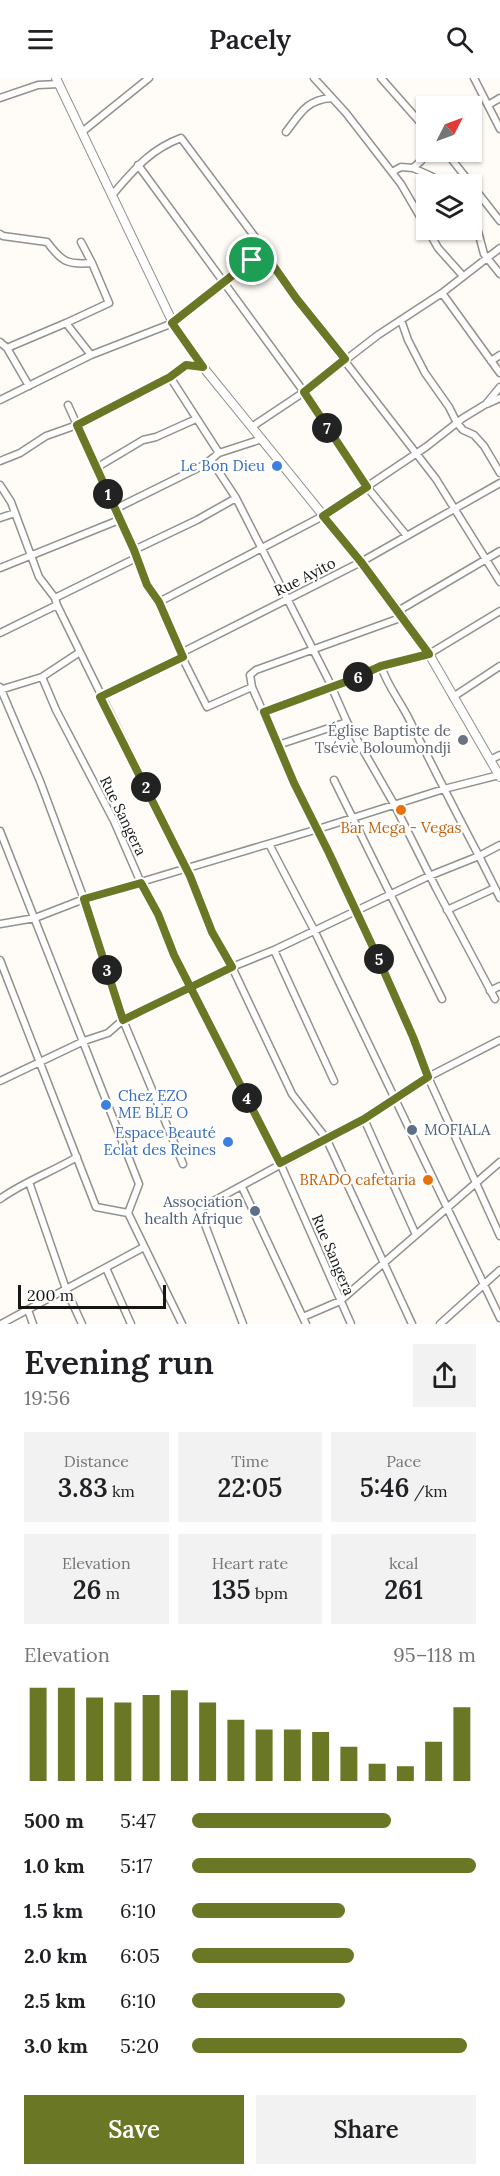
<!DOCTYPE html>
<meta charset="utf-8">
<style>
:root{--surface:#fff;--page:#f2f2f2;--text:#202124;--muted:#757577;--accent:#6a7724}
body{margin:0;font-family:Lora,serif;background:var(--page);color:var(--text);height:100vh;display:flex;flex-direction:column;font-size:22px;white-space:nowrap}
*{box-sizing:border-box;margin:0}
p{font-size:20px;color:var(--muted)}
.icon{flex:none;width:33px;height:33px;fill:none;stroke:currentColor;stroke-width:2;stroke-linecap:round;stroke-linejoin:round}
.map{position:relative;height:1246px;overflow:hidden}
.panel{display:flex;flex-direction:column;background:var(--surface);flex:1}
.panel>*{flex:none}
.needle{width:39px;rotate:48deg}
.buttons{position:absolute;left:416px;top:18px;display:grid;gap:12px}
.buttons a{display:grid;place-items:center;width:66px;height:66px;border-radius:0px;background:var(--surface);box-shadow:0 2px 4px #0004;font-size:30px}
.scale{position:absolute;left:18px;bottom:15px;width:148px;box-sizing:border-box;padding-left:6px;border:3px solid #171614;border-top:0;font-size:16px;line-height:21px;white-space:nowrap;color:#171614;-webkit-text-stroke:4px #fff;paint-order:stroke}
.pin{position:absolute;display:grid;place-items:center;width:51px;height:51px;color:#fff;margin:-26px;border:3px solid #fff;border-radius:50%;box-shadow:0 2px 6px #0007}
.km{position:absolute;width:30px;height:30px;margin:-15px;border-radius:50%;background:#222;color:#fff;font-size:16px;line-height:30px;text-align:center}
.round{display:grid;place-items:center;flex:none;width:63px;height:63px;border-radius:0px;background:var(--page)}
.headline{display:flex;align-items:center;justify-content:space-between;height:102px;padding:0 24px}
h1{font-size:33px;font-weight:600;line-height:45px}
.metrics{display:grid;grid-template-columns:repeat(3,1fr);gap:9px;height:102px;padding:6px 24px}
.metrics div{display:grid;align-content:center;border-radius:0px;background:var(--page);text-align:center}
.metrics b{font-size:26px;font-weight:600}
.metrics small{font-size:16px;font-weight:400}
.metrics p{font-size:16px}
.chart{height:168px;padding:12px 24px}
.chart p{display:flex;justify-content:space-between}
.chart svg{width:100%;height:108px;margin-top:6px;stroke:var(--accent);stroke-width:6}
.action{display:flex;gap:12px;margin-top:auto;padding:12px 24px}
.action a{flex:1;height:69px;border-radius:0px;background:var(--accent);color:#fff;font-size:24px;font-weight:600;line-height:69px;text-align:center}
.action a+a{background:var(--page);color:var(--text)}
ul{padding:0 24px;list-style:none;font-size:20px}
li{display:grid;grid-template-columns:96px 72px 1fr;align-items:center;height:45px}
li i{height:15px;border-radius:8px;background:var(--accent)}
header{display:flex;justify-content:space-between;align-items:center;height:78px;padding:0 24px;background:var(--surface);font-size:27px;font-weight:600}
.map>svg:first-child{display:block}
</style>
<header><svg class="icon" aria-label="menu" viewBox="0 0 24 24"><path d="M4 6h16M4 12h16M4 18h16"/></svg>Pacely<svg class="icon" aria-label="search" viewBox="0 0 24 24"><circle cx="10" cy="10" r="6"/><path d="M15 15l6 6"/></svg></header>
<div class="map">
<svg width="500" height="1246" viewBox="0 0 500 1246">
<rect width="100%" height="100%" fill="#fffbf7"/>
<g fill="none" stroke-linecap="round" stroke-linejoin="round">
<defs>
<path id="minor" d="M314 0 346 35 401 106 426 149
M381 0 426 51
M474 0 500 51
M0 20 38 7 59 6
M488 27 500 20
M82 54 149 0
M286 54C300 36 306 22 331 20
M446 74 500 143
M138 87 304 314 367 409 407 458
M413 90 431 98 443 106
M392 94 401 89 413 90 421 83 424 77 436 74
M112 117C134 92 149 72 181 60L255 159 296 220 436 401 500 504
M471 138 476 146 484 176 500 196
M428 152 438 170 463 198
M0 156 3 158 47 164C62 184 67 187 92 185
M442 215 500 295
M401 242 408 262 425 295 449 329 457 345 463 352 474 357 484 368 500 395
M66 245 109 225 92 185 81 164
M0 264 7 270 66 245 91 277
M7 270 29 308
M491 283 500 277
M170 299 219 375
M0 322 91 277 173 245 263 173
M487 326 500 320
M68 327 134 472 147 507 159 524 182 579 207 629 252 609 294 705 329 775 378 880 413 959 428 999 500 1158
M253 348 304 314 378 257 442 215 500 170
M211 382 236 420 328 601 347 644 394 726 436 810 495 921
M0 383 20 375 46 358 77 347 170 299 186 287 203 289
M96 390 143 362 156 359 196 341
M0 407 11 424 39 499 55 520 57 527
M115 431 204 387 219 375 262 361
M0 440 15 435
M134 472 197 442 236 420
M0 490 119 442
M55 520 136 480
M159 524 323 438 426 369 463 340 486 326 500 309
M398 533 500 473
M0 555 57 527 190 798 212 853 232 889 292 1016 326 1060 412 1246
M181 575 361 484 500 405
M42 599 56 632 114 743 141 805 158 836 174 877 280 1085 351 1246
M0 609 40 703 84 821 123 942 183 1086
M252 609 250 597 256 592 403 539
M0 612 42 599 80 574
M100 619 182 579
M453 619 500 588
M264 634 348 603 381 588 429 576 500 533
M278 667 347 644
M490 682 500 677
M334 702 442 921
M0 753 139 1106 128 1135 182 1246
M269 766 314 852 500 1240
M500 767 479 778 500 820
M447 832 495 810
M0 846 35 840 84 821 318 751 444 711 499 697
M274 872 334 1003
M0 882 96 1129 128 1135
M490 913 500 908
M0 1003 84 963 108 955 123 942 232 889 274 872 429 798 479 778C455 733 432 687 409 641 400 623 387 607 381 588
M364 1041 416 1157
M29 1104 66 1211 82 1246
M242 1109 306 1246
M0 1121C23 1104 52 1094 77 1079
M106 1190 131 1246
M28 1232 33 1246
M303 1239 340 1223 500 1084
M1 1246 144 1169
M243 1246 199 1131 364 1041 428 999 500 962
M440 1246 500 1192"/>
<path id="tertiary" d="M56 0 173 245 203 289 361 484 403 539 429 576 500 699"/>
</defs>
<!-- minor casing -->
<use href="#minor" stroke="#94908c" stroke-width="9"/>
<!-- tertiary casing -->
<use href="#tertiary" stroke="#94908c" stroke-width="10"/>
<!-- minor -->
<use href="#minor" stroke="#fff" stroke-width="6"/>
<!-- tertiary -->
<use href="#tertiary" stroke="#fff" stroke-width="8"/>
</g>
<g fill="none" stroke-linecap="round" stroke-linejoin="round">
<defs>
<path id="route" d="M252 182 172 245 203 289 186 287 170 299 77 347 134 472 147 507 159 524 183 579 100 619 190 798 212 854 232 889C196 907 159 924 123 942L84 821 141 805 158 836 174 877 280 1085 364 1041 428 999 413 959 378 880 329 775 294 705 264 634 348 603 381 588 429 576 361 484 323 438 367 409 304 314 345 281 296 220 263 173 252 182"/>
</defs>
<!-- route casing -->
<use href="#route" stroke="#fff" stroke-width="12"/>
<!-- route -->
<use href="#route" stroke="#6a7724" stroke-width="8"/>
</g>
<!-- markers -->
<g fill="#3f7fe0" stroke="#fff" stroke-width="2">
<circle cx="277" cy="388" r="6"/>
<circle cx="106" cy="1027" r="6"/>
<circle cx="228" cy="1064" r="6"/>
</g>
<circle fill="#6b7280" stroke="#fff" stroke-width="2" cx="463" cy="662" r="6"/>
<g fill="#e8710a" stroke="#fff" stroke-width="2">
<circle cx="401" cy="732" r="6"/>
<circle cx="428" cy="1102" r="6"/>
</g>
<g fill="#5c6f8a" stroke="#fff" stroke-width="2">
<circle cx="412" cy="1052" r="6"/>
<circle cx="255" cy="1133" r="6"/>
</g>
<g text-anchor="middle" stroke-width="4.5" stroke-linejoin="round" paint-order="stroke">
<!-- shop labels -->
<g font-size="15" fill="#366cbe" stroke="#fff" text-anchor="end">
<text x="265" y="393">Le Bon Dieu</text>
<text x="118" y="1023" text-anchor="start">Chez EZO<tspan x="118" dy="17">ME BLE O</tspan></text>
<text x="216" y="1060">Espace Beauté<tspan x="216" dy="17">Eclat des Reines</tspan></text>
</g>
<!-- street labels -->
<g font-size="15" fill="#171614" stroke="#fff">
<text transform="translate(305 499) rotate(-27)" y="5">Rue Ayito</text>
<text transform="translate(123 738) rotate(64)" y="5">Rue Sangera</text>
<text transform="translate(333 1177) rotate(67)" y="5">Rue Sangera</text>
</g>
<!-- worship labels -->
<g font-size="15" fill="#5b616d" stroke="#fff" text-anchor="end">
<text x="451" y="658">Église Baptiste de<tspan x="451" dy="17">Tsévie Boloumondji</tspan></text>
</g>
<!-- food labels -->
<g font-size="15" fill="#c56008" stroke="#fff">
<text x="401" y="755">Bar Mega - Vegas</text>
<text x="416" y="1107" text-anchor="end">BRADO cafetaria</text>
</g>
<!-- service labels -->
<g font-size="15" fill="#4e5e75" stroke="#fff" text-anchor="start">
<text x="424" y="1057">MOFIALA</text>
<text x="243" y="1129" text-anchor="end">Association<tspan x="243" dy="17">health Afrique</tspan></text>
</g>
</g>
</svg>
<div class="buttons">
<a><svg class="needle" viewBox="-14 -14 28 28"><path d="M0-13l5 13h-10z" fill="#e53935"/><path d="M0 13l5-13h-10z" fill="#757577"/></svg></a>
<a><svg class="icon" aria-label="layers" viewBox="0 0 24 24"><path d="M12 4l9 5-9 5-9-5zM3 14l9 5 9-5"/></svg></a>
</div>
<div class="scale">200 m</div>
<div class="pin" style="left:252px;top:182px;background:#1e9e55"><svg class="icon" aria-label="arrive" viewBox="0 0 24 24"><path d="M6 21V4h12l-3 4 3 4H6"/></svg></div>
<b class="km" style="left:108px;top:416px">1</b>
<b class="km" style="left:146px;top:709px">2</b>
<b class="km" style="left:107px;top:892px">3</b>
<b class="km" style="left:247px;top:1020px">4</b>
<b class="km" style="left:379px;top:881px">5</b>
<b class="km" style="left:358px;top:599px">6</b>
<b class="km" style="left:327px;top:350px">7</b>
</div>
<section class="panel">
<div class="headline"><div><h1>Evening run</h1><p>19:56</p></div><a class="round"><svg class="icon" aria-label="share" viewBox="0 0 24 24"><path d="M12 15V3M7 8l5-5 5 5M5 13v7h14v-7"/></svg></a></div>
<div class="metrics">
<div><p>Distance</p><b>3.83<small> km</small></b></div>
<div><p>Time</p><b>22:05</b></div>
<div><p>Pace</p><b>5:46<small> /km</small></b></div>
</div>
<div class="metrics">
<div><p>Elevation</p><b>26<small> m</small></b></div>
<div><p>Heart rate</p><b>135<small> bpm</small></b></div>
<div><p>kcal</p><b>261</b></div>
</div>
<div class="chart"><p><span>Elevation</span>95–118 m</p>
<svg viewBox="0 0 160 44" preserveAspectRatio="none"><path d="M5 44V6M15 44V6M25 44V10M35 44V12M45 44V9M55 44V7M65 44V12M75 44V19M85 44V23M95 44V23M105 44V24M115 44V30M125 44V37M135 44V38M145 44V28M155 44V14"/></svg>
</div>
<ul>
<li><b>500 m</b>5:47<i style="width:70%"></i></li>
<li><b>1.0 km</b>5:17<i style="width:100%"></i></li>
<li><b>1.5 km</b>6:10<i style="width:54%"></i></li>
<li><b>2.0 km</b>6:05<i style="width:57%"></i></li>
<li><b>2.5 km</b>6:10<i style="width:54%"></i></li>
<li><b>3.0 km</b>5:20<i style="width:97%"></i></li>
</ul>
<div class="action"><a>Save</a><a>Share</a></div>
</section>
